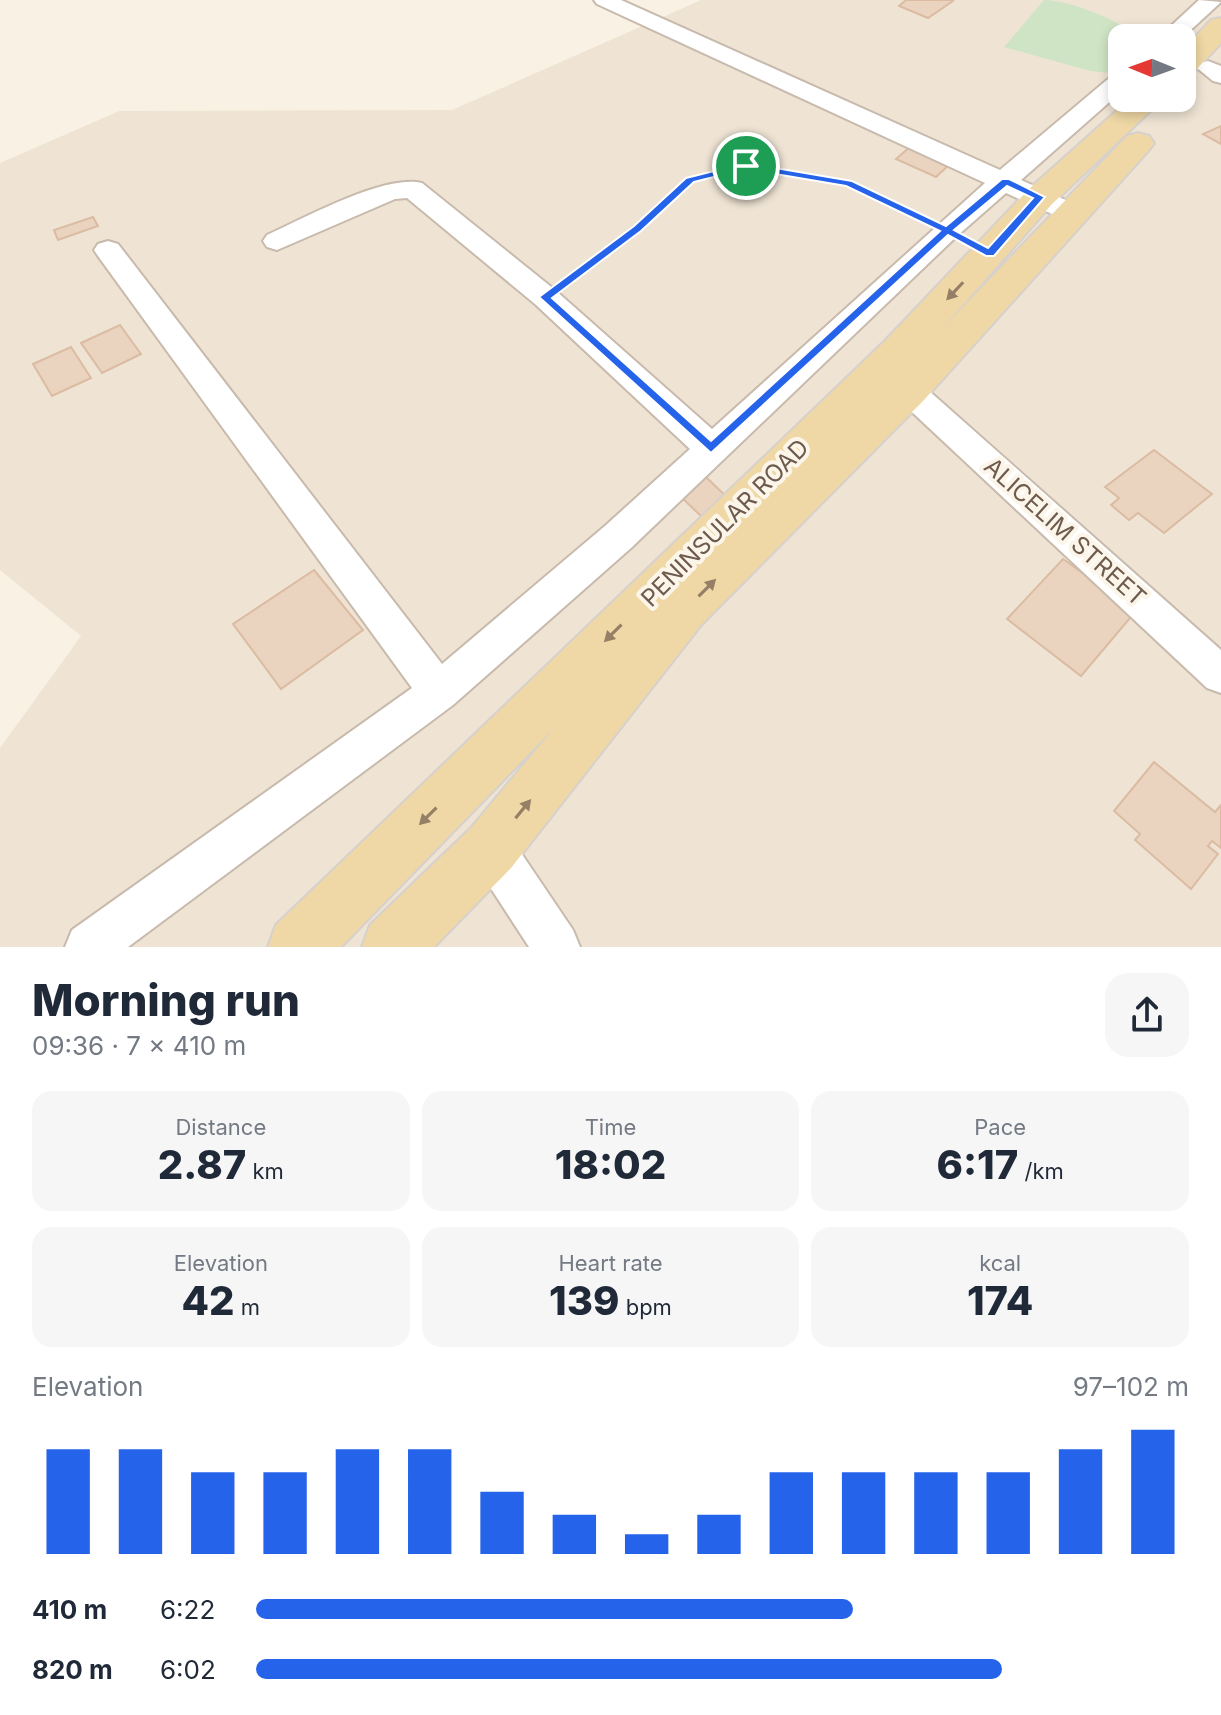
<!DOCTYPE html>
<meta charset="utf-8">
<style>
:root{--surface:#fff;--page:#f6f6f7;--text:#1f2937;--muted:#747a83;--accent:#2563eb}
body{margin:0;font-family:Inter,sans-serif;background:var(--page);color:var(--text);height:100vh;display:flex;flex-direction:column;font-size:30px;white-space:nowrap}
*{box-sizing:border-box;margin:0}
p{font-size:26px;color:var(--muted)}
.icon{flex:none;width:44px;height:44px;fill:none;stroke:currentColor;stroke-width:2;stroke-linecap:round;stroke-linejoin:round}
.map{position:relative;height:947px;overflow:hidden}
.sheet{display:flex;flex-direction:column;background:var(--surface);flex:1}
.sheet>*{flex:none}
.needle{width:52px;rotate:271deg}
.tools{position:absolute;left:1108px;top:24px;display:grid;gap:16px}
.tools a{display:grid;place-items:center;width:88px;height:88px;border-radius:16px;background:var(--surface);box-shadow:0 4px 12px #0003;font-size:40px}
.pin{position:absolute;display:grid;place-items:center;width:68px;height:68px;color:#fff;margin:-34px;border:4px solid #fff;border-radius:50%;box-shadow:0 2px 8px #0007}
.round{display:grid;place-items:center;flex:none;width:84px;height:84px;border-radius:24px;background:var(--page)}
.overview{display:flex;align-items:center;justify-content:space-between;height:136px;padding:0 32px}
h1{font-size:44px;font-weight:800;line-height:60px}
.stats{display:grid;grid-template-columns:repeat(3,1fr);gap:12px;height:136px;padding:8px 32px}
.stats div{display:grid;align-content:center;border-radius:20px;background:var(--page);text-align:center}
.stats b{font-size:40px;font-weight:800}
.stats small{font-size:22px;font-weight:400}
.stats p{font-size:22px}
.chart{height:224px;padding:16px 32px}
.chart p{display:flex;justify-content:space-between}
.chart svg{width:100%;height:144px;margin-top:8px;stroke:var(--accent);stroke-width:6}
ul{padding:0 32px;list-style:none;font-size:26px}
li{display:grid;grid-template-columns:128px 96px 1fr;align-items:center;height:60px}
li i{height:20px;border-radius:10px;background:var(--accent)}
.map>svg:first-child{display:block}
</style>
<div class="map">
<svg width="1221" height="947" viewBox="0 0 1221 947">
<rect width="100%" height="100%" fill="#f9f2e4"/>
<!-- residential -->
<path fill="#efe4d4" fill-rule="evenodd" d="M701 0H1221V947H0V748L81 636 0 570V163L119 111 452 110ZM1122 38H1182V98H1122Z"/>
<!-- green -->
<path fill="#cfe4c5" d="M1044 0C1071 0 1120 21 1141 38H1122V65L1111 73 1090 71 1004 47Z"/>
<!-- building -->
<path fill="#ead3bf" stroke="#dbbba2" stroke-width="2" d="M906 0H951L953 1 928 18 899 6Z
M1221 126V144L1203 134Z
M911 146 951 163 936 177 896 159Z
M93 217 98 226 58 240 54 230Z
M120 325 141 354 102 373 81 343Z
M71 347 91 378 52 396 33 364Z
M1154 450 1212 494 1164 533 1138 513 1129 520 1111 505 1119 498 1105 487Z
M706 477 732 502 705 520 679 495Z
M1063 559 1136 611 1081 676 1007 619Z
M314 570 363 630 281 689 233 624Z
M1154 762 1215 812 1221 805V848L1212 841 1208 846 1218 854 1191 889 1135 840 1140 834 1114 811Z"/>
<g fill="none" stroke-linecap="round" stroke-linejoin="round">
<defs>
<path id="minor" d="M594 0H621L1000 170 1114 74 1122 72V91L1021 180 1081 207 1085 213 1081 219 1072 221 1063 219 1006 193 957 236 631 548 453 705 128 947H65L72 930 412 688 98 256 94 250 98 244 108 241 118 244 442 664 605 526 690 449 535 304 407 198 395 199 277 250 267 247 263 241 267 235C305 218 384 174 422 183L555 290 712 429 985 183 597 4Z
M1199 0 1221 2 1182 38H1158Z
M1208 61 1221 66V83L1213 81 1197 68 1200 63Z
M908 378 919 382 1221 650V693L1207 688 897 398 892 390 897 382Z
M491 826 507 832 573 930 580 947H529L475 864 469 848 475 832Z"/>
<path id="major" d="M1221 18V43L1192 74 1182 77V51L1211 20Z
M1131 98H1164L1052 204 940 331 1127 136 1138 133 1149 136 1154 143 1149 150 923 401 701 625 511 868 434 947H362L370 925 471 828 555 727 341 947H268L276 925 885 341 1028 190Z"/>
</defs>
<!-- minor casing -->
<use href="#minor" stroke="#c8baac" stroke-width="4"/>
<!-- major casing -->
<use href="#major" stroke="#d6d1cd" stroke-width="4"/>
<!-- path-far1 -->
<path stroke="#cfb7a3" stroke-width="4" stroke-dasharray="1 4" stroke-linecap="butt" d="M628 236 690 180 746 166 848 183 925 220"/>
<!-- path -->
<path stroke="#cfb7a3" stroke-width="5" stroke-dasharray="2 6" stroke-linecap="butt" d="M567 281 631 234"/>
<!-- minor -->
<use href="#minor" fill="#fff" fill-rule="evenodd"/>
<!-- major -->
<use href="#major" fill="#efd8a5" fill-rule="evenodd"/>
</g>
<!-- one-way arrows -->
<defs><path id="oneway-solid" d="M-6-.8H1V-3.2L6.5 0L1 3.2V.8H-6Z" transform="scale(2)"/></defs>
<g fill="#958067">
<use href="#oneway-solid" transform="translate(955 291) rotate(133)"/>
<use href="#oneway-solid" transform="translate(707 588) rotate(-45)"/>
<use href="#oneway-solid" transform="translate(613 633) rotate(135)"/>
<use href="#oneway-solid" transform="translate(523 809) rotate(-51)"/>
<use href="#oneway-solid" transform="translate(428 816) rotate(135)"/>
</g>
<!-- route -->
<path fill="#2563eb" stroke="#fff" stroke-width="2" fill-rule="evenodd" d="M746 163 852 181 946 226 1002 179H1009L1045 197 994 256H986L948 235 711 453 539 297 634 226 686 178ZM746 169 846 186 940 231 711 441 552 298 641 231 694 182ZM1007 186 1033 198 988 248 954 230Z"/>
<g text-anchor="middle" stroke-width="8" stroke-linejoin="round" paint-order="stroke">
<!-- street labels -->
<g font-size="24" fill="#6e5b4d" stroke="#fcf6ea">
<text transform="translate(725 523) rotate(-45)" y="8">PENINSULAR ROAD</text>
<text transform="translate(1065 532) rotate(42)" y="8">ALICELIM STREET</text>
</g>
</g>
</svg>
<div class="tools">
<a><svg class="needle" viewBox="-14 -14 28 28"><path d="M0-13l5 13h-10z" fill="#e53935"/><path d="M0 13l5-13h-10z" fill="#747a83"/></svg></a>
</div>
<div class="pin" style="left:746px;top:166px;background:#1e9e55"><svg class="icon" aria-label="arrive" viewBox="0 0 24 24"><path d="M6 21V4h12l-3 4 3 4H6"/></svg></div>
</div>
<section class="sheet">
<div class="overview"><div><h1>Morning run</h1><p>09:36 · 7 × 410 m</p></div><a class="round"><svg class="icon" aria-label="share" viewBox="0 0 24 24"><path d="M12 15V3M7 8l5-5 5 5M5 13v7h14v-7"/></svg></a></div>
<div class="stats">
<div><p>Distance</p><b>2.87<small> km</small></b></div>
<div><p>Time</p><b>18:02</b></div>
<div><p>Pace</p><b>6:17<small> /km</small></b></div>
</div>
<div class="stats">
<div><p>Elevation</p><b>42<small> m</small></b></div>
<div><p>Heart rate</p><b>139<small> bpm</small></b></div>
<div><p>kcal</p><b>174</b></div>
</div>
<div class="chart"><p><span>Elevation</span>97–102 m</p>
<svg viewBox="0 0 160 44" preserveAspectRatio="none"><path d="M5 44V12M15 44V12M25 44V19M35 44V19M45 44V12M55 44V12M65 44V25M75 44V32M85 44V38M95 44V32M105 44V19M115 44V19M125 44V19M135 44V19M145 44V12M155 44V6"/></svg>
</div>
<ul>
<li><b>410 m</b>6:22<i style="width:64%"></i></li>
<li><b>820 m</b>6:02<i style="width:80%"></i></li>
</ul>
</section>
